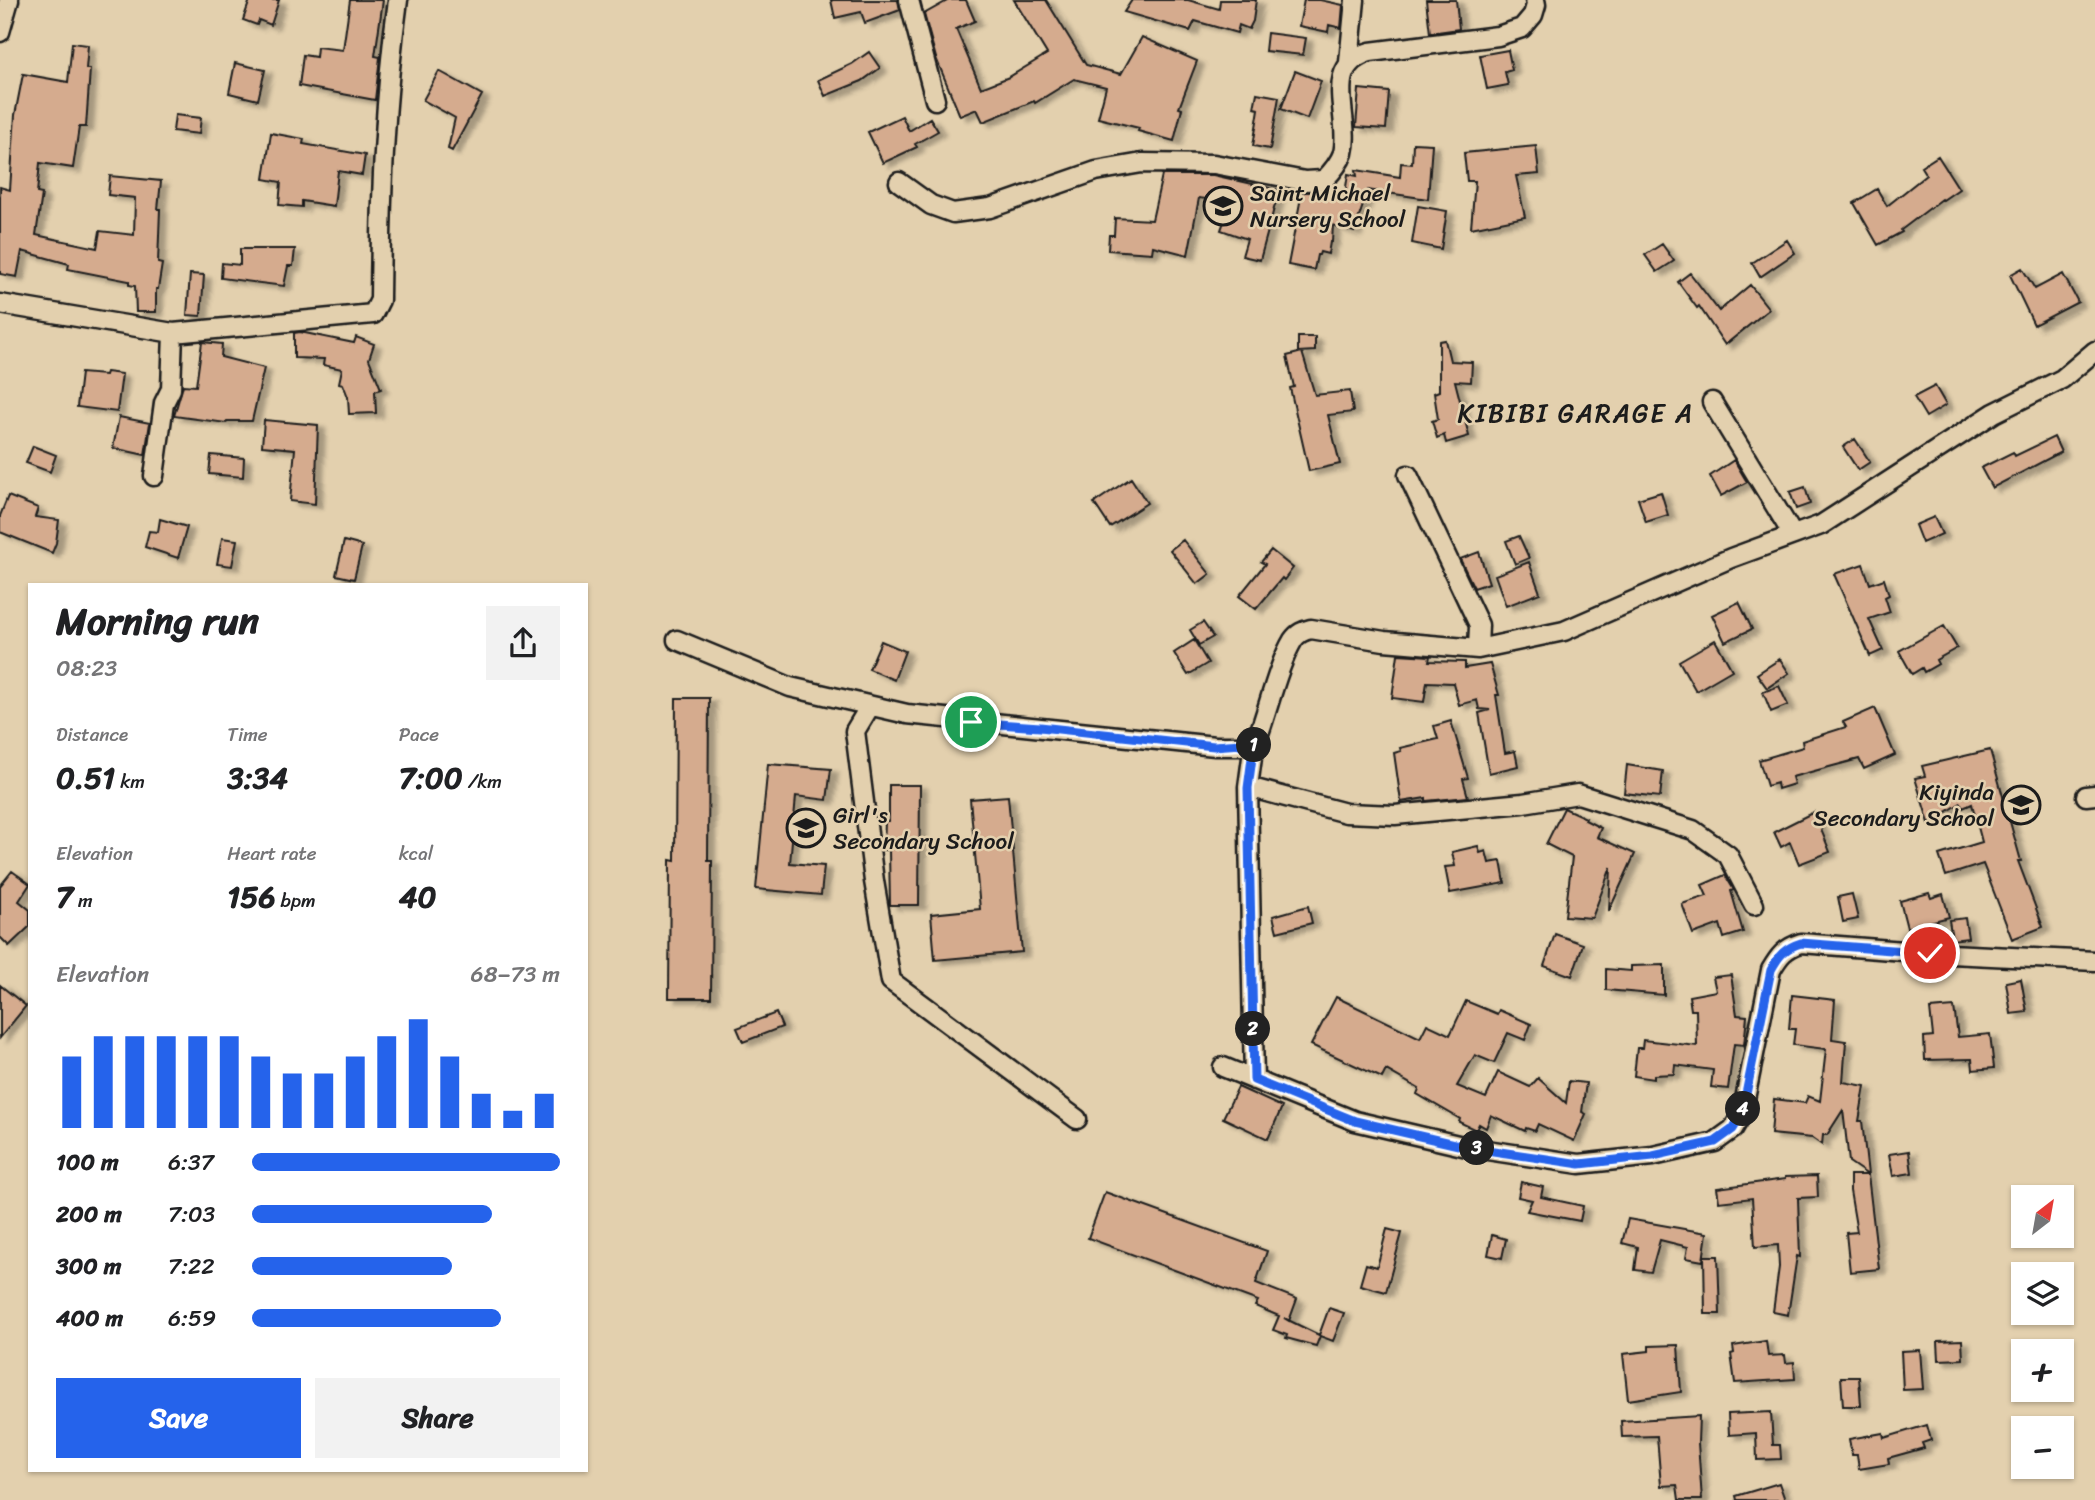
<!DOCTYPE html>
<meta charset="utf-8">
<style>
:root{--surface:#fff;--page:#f2f2f2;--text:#202124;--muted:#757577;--accent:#2563eb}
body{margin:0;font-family:Sriracha,sans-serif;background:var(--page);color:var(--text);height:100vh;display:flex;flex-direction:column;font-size:26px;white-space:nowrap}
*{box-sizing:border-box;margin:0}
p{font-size:23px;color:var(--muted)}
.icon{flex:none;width:38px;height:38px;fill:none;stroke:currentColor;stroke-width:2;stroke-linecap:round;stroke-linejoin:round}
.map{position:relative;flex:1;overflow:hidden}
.details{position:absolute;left:28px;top:583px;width:560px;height:889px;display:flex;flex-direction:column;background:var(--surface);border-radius:0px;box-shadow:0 2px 5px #0004}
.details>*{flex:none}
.needle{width:46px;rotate:31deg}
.buttons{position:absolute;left:2011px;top:1185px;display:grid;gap:14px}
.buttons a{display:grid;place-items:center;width:63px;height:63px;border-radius:0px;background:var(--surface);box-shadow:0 2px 5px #0004;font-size:35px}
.pin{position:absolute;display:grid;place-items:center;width:60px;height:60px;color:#fff;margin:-30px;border:4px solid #fff;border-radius:50%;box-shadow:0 2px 7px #0007}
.km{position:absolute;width:35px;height:35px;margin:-18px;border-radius:50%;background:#222;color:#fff;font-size:19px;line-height:35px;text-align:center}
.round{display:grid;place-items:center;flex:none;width:74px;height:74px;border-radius:0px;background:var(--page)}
.head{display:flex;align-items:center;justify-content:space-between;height:119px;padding:0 28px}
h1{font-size:38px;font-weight:700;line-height:52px}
.figures{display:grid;grid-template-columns:repeat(3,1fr);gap:10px;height:119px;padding:7px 28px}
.figures div{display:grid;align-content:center}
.figures b{font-size:30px;font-weight:700}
.figures small{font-size:19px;font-weight:400}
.figures p{font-size:19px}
.chart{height:196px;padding:14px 28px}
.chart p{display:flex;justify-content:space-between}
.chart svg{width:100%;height:126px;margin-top:7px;stroke:var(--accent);stroke-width:6}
.primary-button{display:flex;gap:14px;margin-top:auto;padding:14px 28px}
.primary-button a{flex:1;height:80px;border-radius:0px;background:var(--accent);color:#fff;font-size:28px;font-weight:700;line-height:80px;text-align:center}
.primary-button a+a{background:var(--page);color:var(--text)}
ul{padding:0 28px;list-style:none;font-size:23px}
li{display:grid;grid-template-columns:112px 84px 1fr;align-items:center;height:52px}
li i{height:18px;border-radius:9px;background:var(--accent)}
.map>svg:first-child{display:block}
</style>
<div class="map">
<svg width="2095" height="1500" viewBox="0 0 2095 1500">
<defs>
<filter id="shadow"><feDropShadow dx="7" dy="4" stdDeviation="2" flood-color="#0004"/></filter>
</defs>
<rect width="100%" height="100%" fill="#e3d0ae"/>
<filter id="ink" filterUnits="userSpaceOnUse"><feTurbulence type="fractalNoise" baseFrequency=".0143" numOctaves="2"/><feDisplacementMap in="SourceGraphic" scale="14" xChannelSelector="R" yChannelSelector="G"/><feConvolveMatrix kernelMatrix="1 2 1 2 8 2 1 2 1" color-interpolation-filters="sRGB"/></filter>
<g filter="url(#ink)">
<!-- building -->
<path fill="#d5ab8e" stroke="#1c1c1c" stroke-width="2" filter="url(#shadow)" d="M250 0H279L271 25 259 20 257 25 243 20Z
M350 0H383L375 56 380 57 375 100 299 86 303 55 316 57 317 47 343 50Z
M831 0H898L900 10 865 23 861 12 835 18Z
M949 0H966L975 21 956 29 981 88 1009 77 1047 54 1014 0H1046L1086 65 1121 74 1142 37 1197 61 1179 108 1182 109 1174 141 1138 131 1139 128 1098 118 1106 87 1074 79 1035 103 1034 101 983 122 977 109 960 116 936 58 924 14Z
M1132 0H1188L1219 9 1220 0H1256L1253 21 1249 29 1239 25 1237 33 1195 21 1190 31 1124 12Z
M1304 0H1320L1343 5 1341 28 1329 25 1328 32 1299 26Z
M1426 0H1456L1459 29 1430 33Z
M1267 33 1306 38 1303 55 1265 51Z
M72 43 88 45 86 69H90L86 127H79L73 168 40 163 37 193 42 194 36 235 97 248 100 231 134 235 135 198 108 195 110 176 161 181 158 209H160L158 263 162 264 158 289H156V312H136L135 286 129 285V281L68 269 69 264 22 251 17 277 0 274V187L10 190 15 115 23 74 68 82Z
M1508 50 1512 70 1505 72 1508 85 1487 89 1480 55Z
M869 52 880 68 862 81 825 96 818 80 852 64Z
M235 63 265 70 258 100 229 93Z
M439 71 482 95 452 151 448 149 455 118 423 100Z
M1295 71 1321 81 1307 119 1281 109Z
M1359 89 1389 92 1386 129 1356 127Z
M1257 93 1279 97 1270 149 1253 146 1259 109 1254 108Z
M175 115 201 118 199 134 173 131Z
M902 116 909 131 930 118 938 131 915 144 917 147 883 163 868 132Z
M271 133 304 139 303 144 365 155 362 175 338 171 334 206 302 201V207L279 205 281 182 264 179Z
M1413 143 1432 144 1428 199 1368 190 1354 232 1333 225 1332 242H1330L1328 254 1320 252 1319 255H1317L1314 270 1288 265 1302 192H1319L1344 200 1348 174 1357 176 1356 170 1400 177 1401 163 1412 164Z
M1536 146 1539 174 1516 176 1525 217 1471 228 1475 181H1467L1464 153Z
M1938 156 1959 189 1943 200 1942 199 1901 230 1902 232 1878 245 1854 203 1877 189 1887 206 1926 175 1921 167Z
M1162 175H1213L1279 190 1260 260 1242 256 1247 239 1221 230 1231 202 1199 198 1188 255 1153 246 1152 253 1108 250 1109 235H1114L1115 218 1152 220Z
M1418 206 1447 211 1441 249 1412 243Z
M1787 240 1795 253 1760 277 1752 263Z
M1662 244 1674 261 1657 272 1645 255Z
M240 249H295L293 266H288L284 286 221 278 222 263 240 265Z
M2022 268 2035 289 2063 274 2078 302 2034 325 2010 275Z
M1690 273 1719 311 1750 285 1769 309 1725 345 1699 306 1697 308 1678 282Z
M190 274 204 275 201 316 187 315Z
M300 332 354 343 356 337 374 344 369 359 381 389 375 391 376 413 349 414 348 397 343 384 339 383 342 369 323 365 324 359 294 358V333Z
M1298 337H1315V351L1298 352Z
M1445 340 1450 361 1472 362 1471 382 1455 381 1469 436 1446 443 1444 435 1437 438 1432 421 1438 419 1434 393 1439 391V341Z
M202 342 222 344 221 357 264 368 252 421H227L226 423 174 416 183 385 196 386Z
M1302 352 1315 395 1350 391 1353 412 1328 415 1340 464 1309 471 1290 388 1294 387 1287 356Z
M106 372 122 374 117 412 77 407 81 373 105 375Z
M1935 386 1946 405 1926 417 1914 397Z
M119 417 150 423 145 455 113 448Z
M264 420 318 425 315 504 290 501 295 449 262 446Z
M2054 437 2061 452 1992 488 1981 468 2013 452 2015 456Z
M1855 439 1870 462 1858 470 1843 447Z
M33 446 56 455 50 472 26 463Z
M211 455 244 458 243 477 209 474Z
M1734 460 1747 482 1721 496 1710 476Z
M1131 478 1147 503 1110 527 1094 503Z
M1805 487 1810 504 1796 509 1790 492Z
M1661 492 1668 515 1646 522 1638 499Z
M8 496 38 508 35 517 59 520 56 543 52 553 0 532V516Z
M1934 517 1942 534 1922 543 1915 525Z
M160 519 187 527 178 558 145 547 149 531 158 532Z
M1519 536 1529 558 1515 564 1506 541Z
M222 538 237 540 232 566 217 564Z
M1183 540 1210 574 1197 584 1170 550Z
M344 541 362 546 354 579 336 575Z
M1271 550 1293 568 1284 580 1282 578 1256 609 1239 596 1265 564 1261 562Z
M1479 552 1489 583 1474 588 1460 559Z
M1529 562 1540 593 1506 606 1495 575Z
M1863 564 1870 584 1884 579 1889 595 1885 597 1890 612 1869 619 1883 650 1870 656 1834 574Z
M1739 602 1752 629 1725 642 1712 615Z
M1203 622 1213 637 1199 645 1190 630Z
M1944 626 1957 648 1936 660 1938 664 1924 672 1922 668 1912 674 1899 651Z
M1194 640 1208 663 1188 675 1174 653Z
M1715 640 1732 670 1696 691 1679 661Z
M881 641 905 651 894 680 869 669Z
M1398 654 1430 656 1429 661 1465 662V668L1490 664 1499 695H1496L1505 753 1515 751 1518 766 1489 773 1479 713 1490 710 1479 709 1477 700 1459 705 1453 683 1427 682 1424 702 1392 698Z
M1780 659 1789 673 1767 688 1757 674Z
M1779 686 1788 705 1771 712 1763 692Z
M676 698H709L708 861H712L711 998H669L670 860 675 861Z
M1875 708 1895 755 1864 769 1859 759 1792 777 1794 784 1778 789 1777 783 1767 786 1759 760 1803 747 1802 741 1846 727 1843 722Z
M1451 721 1468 778 1463 779 1468 797 1426 801V798L1401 802 1394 753 1401 751 1400 748 1438 739 1434 726Z
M1990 750 2021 861H2018L2043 927 2012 939 1983 864 1946 876 1939 855 1982 842 1972 804 1963 808 1961 803 1929 823 1915 778 1925 776 1922 766Z
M768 764 831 769 827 800 796 796 790 863 824 866 821 895 756 889Z
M1627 765 1663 771 1660 797 1624 793Z
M889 785H920L919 905H890L889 850H884L885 821H889Z
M1008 796 1022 952 935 960 931 914 980 909 970 799Z
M1564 808 1586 818 1585 820 1601 828 1597 837 1635 854 1609 911 1611 867 1592 918 1565 916 1572 857 1546 844Z
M1814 812 1830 852 1799 864 1790 842 1781 847 1774 832Z
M1478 846 1480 853 1486 851 1489 863 1501 861 1505 883 1450 893 1445 867 1455 866 1452 852Z
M12 871 30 884 19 901 30 910V926L9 946 0 937V886Z
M1725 875 1734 890 1731 891 1743 932 1724 938 1720 924 1693 934 1682 904 1707 896 1702 885Z
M1929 893 1931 898 1943 894 1949 917 1907 928 1900 901Z
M1852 894 1858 919 1843 922 1838 897Z
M1308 906 1312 923 1277 932 1273 916Z
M1965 918 1968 938 1952 940 1949 920Z
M1555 934 1583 944 1572 976 1544 966Z
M1664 965V995L1606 990V969L1631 971V966Z
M1731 975 1737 1015 1747 1016 1744 1045 1734 1044 1728 1089 1711 1087 1713 1070 1675 1065 1674 1074 1654 1075V1079L1634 1076 1637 1048H1642L1643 1040 1697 1046 1696 1010H1691L1689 996 1716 991 1713 977Z
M2021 979 2027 1012 2011 1014 2006 982Z
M0 985 26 1006 0 1038Z
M1792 995 1835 1000 1832 1039 1846 1041 1843 1082 1865 1086 1859 1121H1862L1868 1175 1849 1162 1843 1110 1827 1135H1823L1822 1145 1812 1138 1771 1134 1774 1099 1805 1103 1808 1096 1820 1101 1826 1049 1793 1045 1795 1029H1789Z
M1336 997 1420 1038 1427 1024 1450 1035 1466 1001 1497 1014 1499 1010 1531 1024 1525 1040 1508 1033 1494 1063 1475 1055 1457 1086 1486 1098 1498 1072 1530 1087 1538 1078 1566 1103 1569 1081 1586 1083 1582 1112 1586 1114 1574 1141 1538 1124 1535 1131 1526 1128 1525 1131 1491 1115 1486 1128 1479 1124 1476 1130 1459 1122 1460 1119 1417 1094 1419 1089 1386 1070 1382 1078 1311 1045Z
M1954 1007 1958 1037 1990 1034 1994 1068 1973 1070 1972 1059 1925 1060 1924 1037 1933 1036 1930 1009Z
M776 1013 782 1027 743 1042 737 1028Z
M1238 1087 1282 1107 1268 1139 1223 1118Z
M1909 1151 1912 1173 1893 1176 1889 1154Z
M1850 1175H1868L1879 1269 1850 1272 1846 1233 1857 1232 1850 1191Z
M1817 1176 1818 1197 1798 1198 1800 1257 1797 1256 1788 1315 1773 1312 1779 1267 1778 1245 1755 1247 1752 1198 1719 1202 1717 1188 1785 1179V1177Z
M1521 1182 1543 1187 1541 1197 1583 1206 1580 1221 1527 1211 1532 1200 1518 1197Z
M1105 1192 1267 1251 1256 1283 1297 1299 1289 1321 1284 1318 1319 1335 1329 1308 1344 1313 1333 1341 1320 1336 1316 1346 1286 1338 1287 1335 1273 1330 1279 1316 1255 1306 1258 1301 1088 1238Z
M1628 1219 1707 1233 1703 1261 1686 1258 1688 1247 1660 1240 1651 1272 1635 1270 1638 1247 1622 1243Z
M1387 1229 1402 1233 1386 1292 1360 1285 1366 1264 1377 1267Z
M1492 1235 1506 1239 1502 1258 1488 1255Z
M1704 1256H1718L1720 1314H1705Z
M1962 1340 1963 1359 1939 1360 1938 1341Z
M1766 1341 1768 1356 1785 1355 1786 1363 1794 1362 1795 1379 1735 1383 1731 1354 1734 1353 1733 1346Z
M1678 1345 1681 1392 1628 1400 1623 1354 1649 1351V1346Z
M1920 1350 1923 1389 1903 1390 1901 1351Z
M1841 1377H1859L1861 1406H1843Z
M1771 1412 1773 1445H1780L1781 1459 1757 1460 1756 1433 1729 1435 1728 1414Z
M1699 1416 1698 1443 1702 1500H1679L1677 1485 1661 1486 1657 1436 1622 1437 1621 1421Z
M1927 1425 1931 1440 1922 1443 1924 1448 1888 1458 1889 1464 1859 1469 1857 1455H1852L1849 1439 1883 1433 1884 1438Z
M1779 1483 1785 1500H1737L1736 1496Z"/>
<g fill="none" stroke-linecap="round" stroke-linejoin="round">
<defs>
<path id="street" d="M909 0 935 100
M0 32 9 0
M1349 62 1355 0
M899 182 931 205 953 213 990 208 1096 171 1142 163 1214 164 1305 181 1324 180C1332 172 1339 164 1343 153 1352 118 1320 66 1370 52L1498 36 1522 28 1533 15 1536 5 1535 0
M0 304 173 333 373 314 380 300C381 199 384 100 398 0
M1712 402 1793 535
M1408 475 1479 625 1478 649
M154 476 164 403 171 389 173 333
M677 640 790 687 907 714 1215 746H1248L1257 739C1268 710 1278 665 1293 640 1298 633 1303 631 1311 629L1384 641 1478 649 1564 631 1731 558 1821 525 1994 413 2062 379 2095 351
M870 706 855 731 874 881 891 981 1077 1119
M1248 787 1346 813 1395 815 1523 803 1578 794 1693 830 1728 855 1754 905
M2086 796 2095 795
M1223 1067 1355 1121 1467 1147 1579 1164 1653 1156 1715 1142 1733 1129 1742 1114 1771 970C1779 956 1785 948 1801 943L1930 953 2095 961
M1254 1080 1248 787 1254 743"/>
</defs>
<!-- street casing -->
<use href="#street" stroke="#1c1c1c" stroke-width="23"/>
<!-- street -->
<use href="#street" stroke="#e3d0ae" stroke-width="18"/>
</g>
</g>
<g fill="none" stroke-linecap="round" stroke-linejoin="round" filter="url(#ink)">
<defs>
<path id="route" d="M971 722 1040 727 1214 746 1254 743 1248 788 1254 1080 1355 1121 1467 1147 1580 1164 1653 1156 1715 1142 1733 1129 1742 1114 1771 970C1779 955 1785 948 1801 943L1930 953"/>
</defs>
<!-- route casing -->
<use href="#route" stroke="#fff" stroke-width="14"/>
<!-- route -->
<use href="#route" stroke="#2563eb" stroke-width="9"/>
</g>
<!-- icons -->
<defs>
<symbol id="school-ring" viewBox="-11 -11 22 22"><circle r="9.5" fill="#e3d0ae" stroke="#1c1c1c" stroke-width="1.5"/><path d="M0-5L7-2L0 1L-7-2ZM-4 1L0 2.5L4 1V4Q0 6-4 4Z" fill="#1c1c1c"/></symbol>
</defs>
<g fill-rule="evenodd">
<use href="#school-ring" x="1201" y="184" width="44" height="44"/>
<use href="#school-ring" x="1999" y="783" width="44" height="44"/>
<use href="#school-ring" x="784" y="806" width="44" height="44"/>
</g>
<g text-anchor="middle" stroke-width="5" stroke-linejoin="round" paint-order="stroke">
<!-- poi labels -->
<g font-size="23" fill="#1c1c1c" stroke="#e3d0ae" text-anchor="start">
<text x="1250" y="201">Saint Michael<tspan x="1250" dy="26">Nursery School</tspan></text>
<text x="1994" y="800" text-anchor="end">Kiyinda<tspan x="1994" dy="26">Secondary School</tspan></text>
<text x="833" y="823">Girl's<tspan x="833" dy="26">Secondary School</tspan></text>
</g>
<!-- quarter labels -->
<g font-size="26" letter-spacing="2" fill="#1c1c1c" stroke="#e3d0ae">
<text x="1576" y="422">KIBIBI GARAGE A</text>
</g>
</g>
</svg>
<div class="buttons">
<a><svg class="needle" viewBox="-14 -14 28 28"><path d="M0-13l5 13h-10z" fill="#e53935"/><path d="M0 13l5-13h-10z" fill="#757577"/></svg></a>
<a><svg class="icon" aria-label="layers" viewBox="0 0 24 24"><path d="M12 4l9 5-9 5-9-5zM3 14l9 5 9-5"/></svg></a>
<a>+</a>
<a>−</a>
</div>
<div class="pin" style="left:971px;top:722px;background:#1e9e55"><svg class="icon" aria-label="arrive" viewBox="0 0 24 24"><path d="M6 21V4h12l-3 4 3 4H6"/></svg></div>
<div class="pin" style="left:1930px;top:953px;background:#d93025"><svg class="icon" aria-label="check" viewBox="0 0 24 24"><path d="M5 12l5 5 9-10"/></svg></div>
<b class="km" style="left:1254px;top:745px">1</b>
<b class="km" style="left:1253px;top:1029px">2</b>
<b class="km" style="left:1477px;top:1148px">3</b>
<b class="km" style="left:1743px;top:1109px">4</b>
<section class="details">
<div class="head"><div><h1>Morning run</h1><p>08:23</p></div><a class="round"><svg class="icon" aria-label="share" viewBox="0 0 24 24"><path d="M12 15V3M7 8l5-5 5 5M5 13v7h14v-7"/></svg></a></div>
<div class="figures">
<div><p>Distance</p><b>0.51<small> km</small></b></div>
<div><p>Time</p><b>3:34</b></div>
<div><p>Pace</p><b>7:00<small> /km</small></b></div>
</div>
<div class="figures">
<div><p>Elevation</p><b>7<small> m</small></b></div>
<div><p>Heart rate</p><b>156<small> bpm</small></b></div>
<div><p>kcal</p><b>40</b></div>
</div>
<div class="chart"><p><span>Elevation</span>68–73 m</p>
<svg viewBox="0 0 160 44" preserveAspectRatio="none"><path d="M5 44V19M15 44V12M25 44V12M35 44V12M45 44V12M55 44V12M65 44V19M75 44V25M85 44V25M95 44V19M105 44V12M115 44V6M125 44V19M135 44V32M145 44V38M155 44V32"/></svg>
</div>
<ul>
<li><b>100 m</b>6:37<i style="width:100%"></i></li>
<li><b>200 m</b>7:03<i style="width:78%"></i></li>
<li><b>300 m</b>7:22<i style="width:65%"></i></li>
<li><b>400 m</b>6:59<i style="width:81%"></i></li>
</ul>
<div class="primary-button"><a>Save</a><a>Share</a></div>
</section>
</div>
